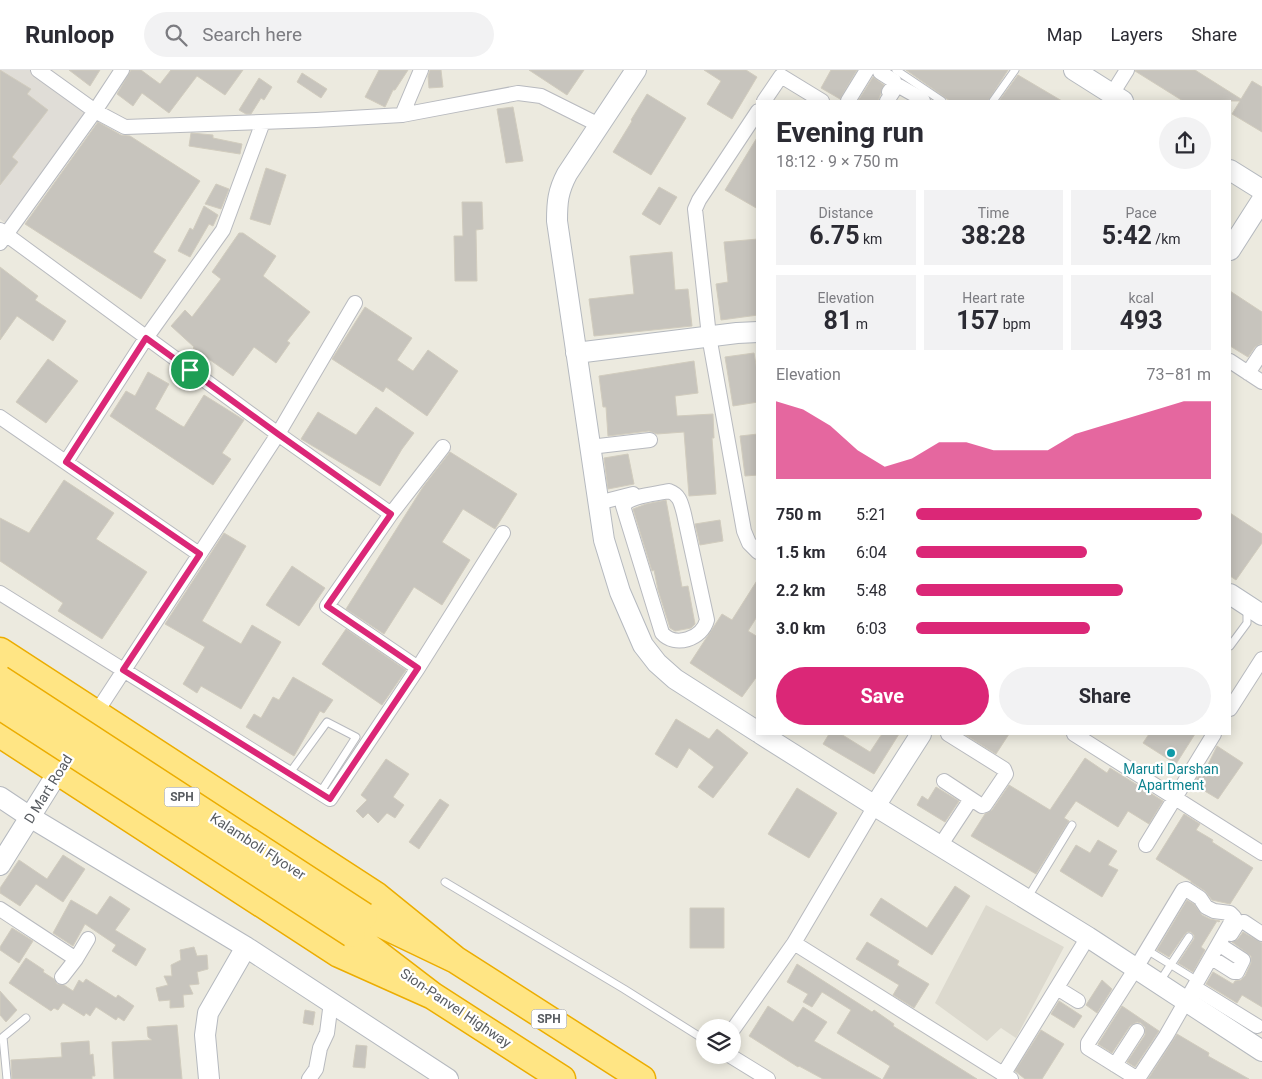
<!DOCTYPE html>
<meta charset="utf-8">
<style>
:root{--surface:#fff;--page:#f2f2f3;--text:#2b2b33;--muted:#7c7c81;--line:#e1e1e2;--accent:#db2777}
body{margin:0;font-family:Roboto,sans-serif;background:var(--page);color:var(--text);height:100vh;display:flex;flex-direction:column;font-size:19px;white-space:nowrap}
*{box-sizing:border-box;margin:0}
p{font-size:16px;color:var(--muted)}
.icon{flex:none;width:28px;height:28px;fill:none;stroke:currentColor;stroke-width:2;stroke-linecap:round;stroke-linejoin:round}
.map{position:relative;flex:1;overflow:hidden}
.sheet{position:absolute;left:756px;top:30px;width:475px;height:635px;display:flex;flex-direction:column;background:var(--surface);border-radius:0px;box-shadow:0 2px 12px #0003}
.sheet>*{flex:none}
.tools{position:absolute;left:696px;top:949px;display:grid;gap:10px}
.tools a{display:grid;place-items:center;width:45px;height:45px;border-radius:50%;background:var(--surface);box-shadow:0 2px 12px #0003;font-size:25px}
.pin{position:absolute;display:grid;place-items:center;width:42px;height:42px;color:#fff;margin:-21px;border:2px solid #fff;border-radius:50%;box-shadow:0 1px 5px #0007}
.round{display:grid;place-items:center;flex:none;width:52px;height:52px;border-radius:26px;background:var(--page)}
.headline{display:flex;align-items:center;justify-content:space-between;height:85px;padding:0 20px}
h1{font-size:28px;font-weight:700;line-height:38px}
.figures{display:grid;grid-template-columns:repeat(3,1fr);gap:8px;height:85px;padding:5px 20px}
.figures div{display:grid;align-content:center;border-radius:0px;background:var(--page);text-align:center}
.figures b{font-size:25px;font-weight:700}
.figures small{font-size:14px;font-weight:400}
.figures p{font-size:14px}
.chart{height:140px;padding:10px 20px}
.chart p{display:flex;justify-content:space-between}
.chart svg{width:100%;height:90px;margin-top:5px;fill:var(--accent);opacity:.7}
.action{display:flex;gap:10px;margin-top:auto;padding:10px 20px}
.action a{flex:1;height:58px;border-radius:30px;background:var(--accent);color:#fff;font-size:20px;font-weight:700;line-height:58px;text-align:center}
.action a+a{background:var(--page);color:var(--text)}
ul{padding:0 20px;list-style:none;font-size:16px}
li{display:grid;grid-template-columns:80px 60px 1fr;align-items:center;height:38px}
li i{height:12px;border-radius:6px;background:var(--accent)}
header{display:flex;align-items:center;gap:30px;box-sizing:border-box;height:70px;padding:0 25px;background:var(--surface);border-bottom:1px solid var(--line)}
header strong{font-size:24px}
nav{display:flex;gap:28px;margin-inline-start:auto;font-size:18px}
.search{width:350px;height:45px;background:var(--page);display:flex;align-items:center;gap:12px;box-sizing:border-box;padding:0 18px;border-radius:28px;color:var(--muted);font-size:19px}
.map>svg:first-child{display:block}
</style>
<header>
<strong>Runloop</strong>
<div class="search"><svg class="icon" aria-label="search" viewBox="0 0 24 24"><circle cx="10" cy="10" r="6"/><path d="M15 15l6 6"/></svg>Search here</div>
<nav><a>Map</a><a>Layers</a><a>Share</a></nav>
</header>
<div class="map">
<svg width="1262" height="1009" viewBox="0 0 1262 1009">
<rect width="100%" height="100%" fill="#eceadf"/>
<!-- industrial -->
<path fill="#e0ddd7" d="M0 0H41L92 38 5 153 0 149Z"/>
<!-- education -->
<path fill="#dcd9ce" d="M986 835 1064 877 1016 968 1001 958 987 971 935 933Z"/>
<!-- building -->
<path fill="#c7c4bd" stroke="#d1ccbe" d="M0 0 31 19 27 24 48 40 12 87 18 92 0 115Z
M69 0H100L90 16Z
M131 0H141L160 14 171 0H243L225 25 197 6 169 43 142 23 133 36 117 24Z
M379 0H408L395 20H393L385 37 365 27Z
M430 0H441L443 17 429 18 428 6Z
M529 0H584L567 25Z
M704 0H746L757 7 732 49 707 34 721 11Z
M831 0H857L840 29 821 18Z
M906 0H1008L988 31H950Z
M1136 0H1195L1241 29 1252 11 1262 17V62L1232 44 1240 31H1183L1135 1Z
M302 3 327 19 321 28 297 12Z
M1018 5 1062 31H999Z
M873 7 884 15 878 31H858Z
M259 8 272 17 264 30 261 28 251 44H246L239 40Z
M647 24 686 48 651 105 613 82 632 51 631 50Z
M513 37 523 91 506 93 497 39Z
M98 52 121 65 130 66 200 111 153 182 166 190 141 229 25 154Z
M191 63 213 65V68L242 74 240 84 189 76Z
M758 66V139L725 120Z
M266 98 286 105 270 155 250 149Z
M216 114 229 119 221 139 205 134Z
M659 117 677 127 660 155 642 144Z
M462 132H482L483 159 476 160 477 211H455L454 166H463Z
M204 136 218 145 213 156 209 154 190 187 178 181 190 158 193 160Z
M239 163H243L276 186 263 206 310 242 287 271 290 273 276 293 254 277 233 306 193 278 194 277 171 256 185 240 192 247 221 209 212 202Z
M758 169V245L721 250 716 214 728 212 724 172Z
M672 182 675 220 688 219 692 256 594 266 589 229 634 224 630 186Z
M0 197 38 226 35 230 66 251 53 271 17 246 0 270Z
M1230 221 1262 242V273L1255 277 1248 287 1230 276Z
M365 237 412 268 397 290 413 301 428 280 458 301 427 346 386 317 383 322 332 289Z
M754 283 758 306V332L733 336 725 287Z
M48 289 78 311 46 353 16 332Z
M694 291 698 323 675 326 677 346 713 344 714 368H712L716 424 689 426 684 362 657 364 649 361 608 366 606 337H603L599 306Z
M148 302 169 314 155 339 180 355 184 357 204 325 244 350 222 383 231 389 213 415 110 346 126 321 135 326Z
M376 337 414 363 402 379 380 416 301 369 318 342 356 365Z
M758 364V405L745 406 740 366Z
M450 382 517 424 495 459 463 439 442 472 470 490 442 535 414 517 384 564 346 539 423 417Z
M628 384 634 414 608 419 604 388Z
M64 410 114 443 96 469 147 502 102 569 58 541 63 533 0 491V448L29 463Z
M666 430 682 517 688 516 695 554 691 558 675 561 670 558 658 520 654 500 652 501 633 439 646 434Z
M1230 443 1262 464V473L1236 510 1230 506Z
M720 450 723 471 700 475 695 454Z
M224 463 246 476 202 551 241 574 252 555 281 572 241 639 201 616 197 623 183 614 205 577 165 554Z
M292 496 325 518 299 556 266 535Z
M758 509V545L748 561 758 567V605L742 627 690 593 722 544 732 550Z
M346 559 406 600 382 635 322 594Z
M293 607 333 630 324 643 320 641 294 686 246 657 254 644 261 648 273 627 279 630Z
M676 649 709 669 717 659 748 683 713 728 698 717 714 697 689 678 677 698 655 684Z
M829 664H841L870 682 882 664H899L874 704 823 674Z
M964 664H1009L996 684Z
M1149 664H1195L1176 694 1143 673Z
M1217 676 1243 693 1218 729 1193 714 1199 705 1202 707Z
M1085 688 1107 703 1110 698 1163 731 1149 754 1128 741 1118 757 1076 731 1064 748 1069 751 1036 804 971 766 985 744 992 740 1009 715 1050 740Z
M386 689 409 704 393 727 404 735 395 748 387 743 378 753 368 743 363 748 356 741 367 730 361 725Z
M936 717 959 731 945 752 917 735 922 726 928 730Z
M797 718 837 743 809 788 768 764Z
M440 729 449 735 419 779 409 772Z
M1184 744 1200 754 1196 760 1213 770 1212 772 1253 798 1230 834 1212 830 1205 821 1191 812V811L1156 789Z
M1098 770 1117 781 1108 795 1118 800 1102 827 1060 801 1076 775 1090 783Z
M63 785 85 799 63 832 36 814 20 836 0 823V818L19 790 47 809Z
M955 816 970 826 932 885 870 845 881 828 927 858Z
M110 826 130 839 115 860 146 879 136 896 112 881 116 875 85 854 73 876 53 863 71 830 97 845Z
M1187 830 1194 834 1202 845 1210 849 1220 851 1219 852 1217 851 1201 877 1205 880 1193 902 1178 893 1194 869V865L1191 862H1187L1185 864 1169 887 1157 880Z
M690 838H724V878H690Z
M12 858 33 871 19 893 0 880V877Z
M1243 862 1262 873V937L1242 925 1237 933 1206 914 1213 902 1233 914 1235 911 1241 910 1245 906 1251 893V886L1232 872 1238 869Z
M867 872 899 891 897 895 929 914 914 938 893 925 899 915 856 889Z
M194 877 197 886 207 885 208 899 197 902 199 914 189 915 193 924 183 925 184 937 170 938V930L159 931 156 918 168 915 164 906H172L171 895 181 890 180 880Z
M26 888 44 900 43 902 54 909 57 914 64 915 73 921 79 910 83 913 86 909 116 928 118 925 134 936 124 951 118 947 116 950 96 937 90 946 86 943 84 946 63 933 58 940 54 938 51 941 9 913Z
M797 894 872 942 874 940 894 954 893 956 977 1009H883L890 996 837 963 851 940 822 922 812 937 803 932 808 924 787 912Z
M1102 910 1112 919 1097 943 1086 935Z
M0 921 17 940 6 952 0 945Z
M1059 931 1082 946 1074 958 1051 944Z
M768 936 793 952 803 937 827 952 814 971 881 1009H823L799 996 798 997 749 966Z
M1122 936 1159 961 1135 997 1127 992 1145 965V957L1141 953 1137 952 1130 956 1112 983 1098 974Z
M305 940 315 942 313 955 303 953Z
M177 955 182 1009H114L112 972 152 970 148 967 147 957Z
M1041 960 1064 974 1042 1009H1025L1015 1001Z
M1177 964 1209 983 1208 986 1249 1009H1148Z
M89 971 90 985 93 984 95 1006H92V1009H12L11 990 62 987 61 973Z
M356 975 367 976 365 998 353 997Z"/>
<g fill="none" stroke-linecap="round" stroke-linejoin="round">
<defs>
<path id="lane" d="M896 0 942 31
M993 31 1015 0
M1230 576 1247 553V538
M289 704 327 652 356 667 320 723
M445 812 624 919 705 970
M1028 827 1072 755
M1147 880 1191 907
M1160 911 1189 867
M7 1009 3 967 26 948"/>
<path id="street" d="M38 0 95 41 125 57 316 50 402 45 518 23 541 26 599 55
M880 2 894 11 895 14 889 22
M1112 24 1127 0
M764 31 781 6 822 31
M848 31 867 0
M887 31 896 17 899 16 922 29 923 31
M758 41 699 130 695 139 709 266 744 461 749 473 758 482
M402 45 421 0
M0 160 278 364 391 444 327 536 418 598
M0 173 95 41 122 0
M1230 291 1262 312
M1248 303 1262 282
M0 347 199 484
M590 377 650 370
M66 392 146 268 223 160 263 52
M669 421C680 425 681 433 684 444L707 550C702 569 675 578 662 563L623 436C630 425 657 424 669 421Z
M598 433 633 424
M391 444 443 377
M0 523 330 729 418 598 503 463
M1230 639 1262 589
M96 643 278 364 355 233
M1074 664 1262 783
M944 711 982 736 985 735 1006 704 1004 699 948 664
M1146 775 1214 664
M940 776 971 729
M1186 819 1200 828 1206 837 1214 841 1230 843 1234 847 1166 966 1139 1007 1136 1008 1088 978V973L1136 898 1183 820Z
M0 839 76 889 62 907
M1231 864 1238 853 1244 852 1262 864
M794 873 1011 1009
M76 889 88 869
M1215 890 1234 902H1237L1243 890 1223 877
M1057 918 1078 931
M1197 919 1257 956
M732 961 794 873 875 736
M729 985 768 1009
M1115 995 1137 961
M1003 1005 1088 867
M309 1009 316 999 320 978 327 963 331 932"/>
<path id="secondary" d="M636 0 567 104C558 121 557 132 557 151L604 470 620 522 643 575 657 593 675 609 758 662
M1074 0 1123 31
M1230 100 1262 120
M1230 180 1262 130
M576 283 737 263 758 262
M1230 524 1262 545
M761 664 875 736 1088 867 1262 981
M0 727 30 747 246 877 448 1009
M875 736 921 664
M0 795 65 691
M209 1009 205 965 208 943 246 877"/>
<path id="highway" d="M0 581 377 826 456 890
M0 664 339 884 433 926
M364 846 456 890 642 1009
M352 864 433 926 562 1009"/>
</defs>
<!-- lane casing -->
<use href="#lane" stroke="#b8babf" stroke-width="9"/>
<!-- street casing -->
<use href="#street" stroke="#b8babf" stroke-width="16"/>
<!-- secondary casing -->
<use href="#secondary" stroke="#b5b9bf" stroke-width="22"/>
<!-- highway casing -->
<use href="#highway" stroke="#ecad00" stroke-width="29"/>
<!-- lane -->
<use href="#lane" stroke="#fff" stroke-width="7"/>
<!-- street -->
<use href="#street" stroke="#fff" stroke-width="14"/>
<!-- secondary -->
<use href="#secondary" stroke="#fff" stroke-width="20"/>
<!-- highway -->
<use href="#highway" stroke="#ffe584" stroke-width="26"/>
<defs>
<path id="highway-bridge" d="M0 609 364 846
M0 636 352 864"/>
</defs>
<!-- highway-bridge casing -->
<use href="#highway-bridge" stroke="#ecad00" stroke-width="29" stroke-linecap="butt"/>
<!-- highway-bridge -->
<use href="#highway-bridge" stroke="#ffe584" stroke-width="26"/>
</g>
<g fill="none" stroke-linecap="round" stroke-linejoin="round">
<defs>
<path id="route" d="M146 268 278 364 391 444 327 536 418 598 330 729 123 600 200 484 66 392Z"/>
</defs>
<!-- route casing -->
<use href="#route" stroke="#fff" stroke-width="10"/>
<!-- route -->
<use href="#route" stroke="#db2777" stroke-width="6"/>
</g>
<!-- markers -->
<circle fill="#0f9aa8" stroke="#fff" stroke-width="2" cx="1171" cy="683" r="5"/>
<g text-anchor="middle" stroke-width="4.5" stroke-linejoin="round" paint-order="stroke">
<!-- shield labels -->
<g fill="#fff" stroke="#8a8d90" stroke-width="1">
<rect x="164.5" y="717.5" width="35" height="19" rx="4"/>
<rect x="531.5" y="939.5" width="35" height="19" rx="4"/>
</g>
<g font-size="12" font-weight="bold" fill="#585c61">
<text x="182" y="731">SPH</text>
<text x="549" y="953">SPH</text>
</g>
<!-- culture labels -->
<g font-size="14" fill="#0d838f" stroke="#fff">
<text x="1171" y="704">Maruti Darshan<tspan x="1171" dy="16">Apartment</tspan></text>
</g>
<!-- street labels -->
<g font-size="14" fill="#585c61" stroke="#fff">
<text transform="translate(48 719) rotate(-58)" y="5">D Mart Road</text>
<text transform="translate(258 776) rotate(33)" y="5">Kalamboli Flyover</text>
<text transform="translate(456 938) rotate(34)" y="5">Sion-Panvel Highway</text>
</g>
</g>
</svg>
<div class="tools">
<a><svg class="icon" aria-label="layers" viewBox="0 0 24 24"><path d="M12 4l9 5-9 5-9-5zM3 14l9 5 9-5"/></svg></a>
</div>
<div class="pin" style="left:190px;top:300px;background:#1e9e55"><svg class="icon" aria-label="arrive" viewBox="0 0 24 24"><path d="M6 21V4h12l-3 4 3 4H6"/></svg></div>
<section class="sheet">
<div class="headline"><div><h1>Evening run</h1><p>18:12 · 9 × 750 m</p></div><a class="round"><svg class="icon" aria-label="share" viewBox="0 0 24 24"><path d="M12 15V3M7 8l5-5 5 5M5 13v7h14v-7"/></svg></a></div>
<div class="figures">
<div><p>Distance</p><b>6.75<small> km</small></b></div>
<div><p>Time</p><b>38:28</b></div>
<div><p>Pace</p><b>5:42<small> /km</small></b></div>
</div>
<div class="figures">
<div><p>Elevation</p><b>81<small> m</small></b></div>
<div><p>Heart rate</p><b>157<small> bpm</small></b></div>
<div><p>kcal</p><b>493</b></div>
</div>
<div class="chart"><p><span>Elevation</span>73–81 m</p>
<svg viewBox="0 0 160 44" preserveAspectRatio="none"><path d="M0 44V6L10 10L20 18L30 30L40 38L50 34L60 26L70 26L80 30L90 30L100 30L110 22L120 18L130 14L140 10L150 6L160 6V44z"/></svg>
</div>
<ul>
<li><b>750 m</b>5:21<i style="width:97%"></i></li>
<li><b>1.5 km</b>6:04<i style="width:58%"></i></li>
<li><b>2.2 km</b>5:48<i style="width:70%"></i></li>
<li><b>3.0 km</b>6:03<i style="width:59%"></i></li>
</ul>
<div class="action"><a>Save</a><a>Share</a></div>
</section>
</div>
